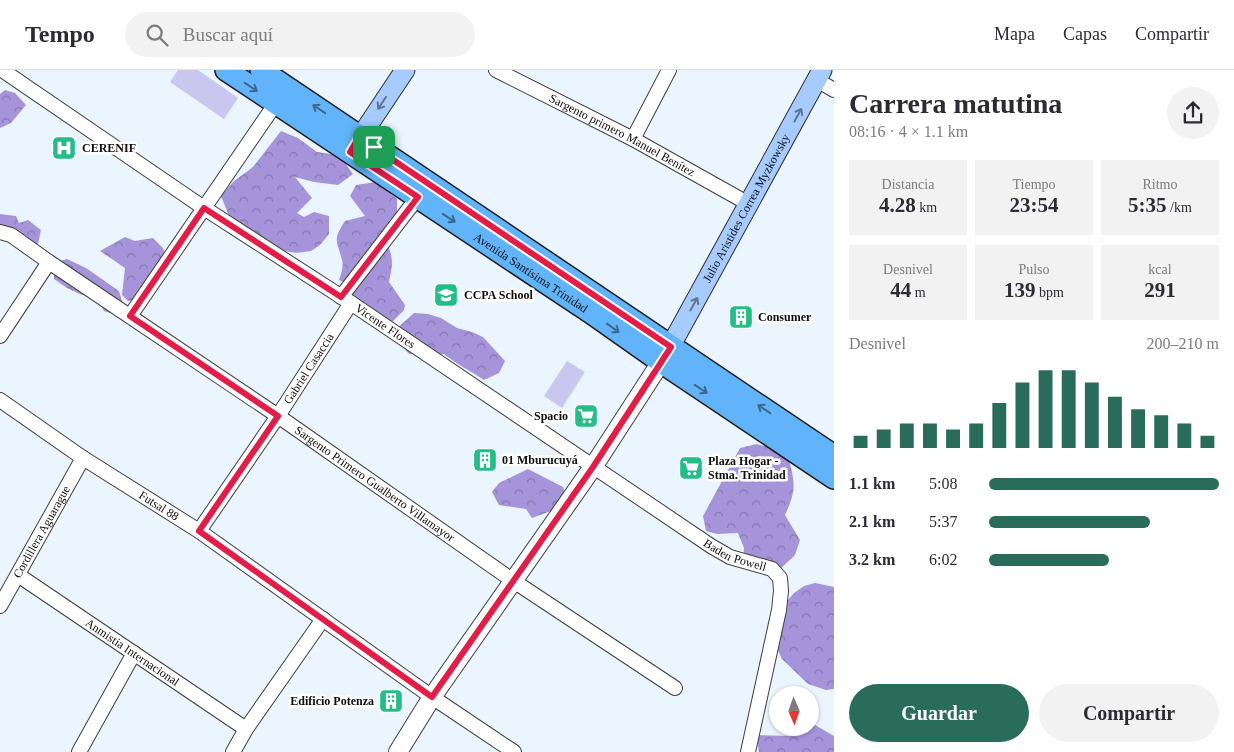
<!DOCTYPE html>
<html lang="es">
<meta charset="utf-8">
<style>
:root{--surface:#fff;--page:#f2f2f3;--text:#2b2b33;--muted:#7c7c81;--line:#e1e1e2;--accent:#286c59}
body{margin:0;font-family:"Times New Roman",serif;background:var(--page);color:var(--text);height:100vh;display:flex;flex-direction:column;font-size:19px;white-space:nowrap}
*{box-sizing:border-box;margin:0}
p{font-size:16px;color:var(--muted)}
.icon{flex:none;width:28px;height:28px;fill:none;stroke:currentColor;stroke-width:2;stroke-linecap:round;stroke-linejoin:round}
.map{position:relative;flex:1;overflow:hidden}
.panel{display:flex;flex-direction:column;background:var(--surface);width:400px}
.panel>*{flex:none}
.needle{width:32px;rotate:178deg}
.fabs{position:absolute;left:769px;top:616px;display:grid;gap:10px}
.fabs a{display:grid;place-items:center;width:50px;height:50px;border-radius:50%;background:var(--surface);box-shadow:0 1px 4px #0004;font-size:25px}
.pin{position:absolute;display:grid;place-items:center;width:42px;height:42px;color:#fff;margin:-21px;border-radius:10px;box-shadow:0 2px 8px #0006}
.round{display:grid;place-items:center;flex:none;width:52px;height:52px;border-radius:26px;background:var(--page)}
.headline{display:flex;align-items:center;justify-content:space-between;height:85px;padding:0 15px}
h1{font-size:28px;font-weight:600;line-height:38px}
.stats{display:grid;grid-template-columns:repeat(3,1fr);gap:8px;height:85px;padding:5px 15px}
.stats div{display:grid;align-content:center;border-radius:0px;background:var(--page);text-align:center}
.stats b{font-size:21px;font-weight:600}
.stats small{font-size:14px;font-weight:400}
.stats p{font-size:14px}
.chart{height:140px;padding:10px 15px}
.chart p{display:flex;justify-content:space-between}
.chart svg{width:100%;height:90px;margin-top:5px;stroke:var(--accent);stroke-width:6}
.cta{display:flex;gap:10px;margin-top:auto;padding:10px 15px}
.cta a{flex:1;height:58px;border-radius:30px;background:var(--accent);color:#fff;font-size:20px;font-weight:600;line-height:58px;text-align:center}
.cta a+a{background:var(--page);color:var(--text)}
ul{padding:0 15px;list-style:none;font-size:16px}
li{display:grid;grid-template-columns:80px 60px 1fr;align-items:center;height:38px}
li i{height:12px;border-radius:6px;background:var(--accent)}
header{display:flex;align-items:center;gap:30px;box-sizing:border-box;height:70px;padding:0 25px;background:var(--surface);border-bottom:1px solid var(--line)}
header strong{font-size:24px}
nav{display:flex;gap:28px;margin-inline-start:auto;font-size:18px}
.search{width:350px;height:45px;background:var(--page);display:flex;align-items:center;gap:12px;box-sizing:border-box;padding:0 18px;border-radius:28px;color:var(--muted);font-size:19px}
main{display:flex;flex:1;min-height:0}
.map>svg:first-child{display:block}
</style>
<header>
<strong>Tempo</strong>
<div class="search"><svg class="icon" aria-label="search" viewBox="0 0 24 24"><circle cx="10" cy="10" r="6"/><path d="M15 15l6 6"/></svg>Buscar aquí</div>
<nav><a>Mapa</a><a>Capas</a><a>Compartir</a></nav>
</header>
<main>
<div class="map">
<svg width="834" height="682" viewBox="0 0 834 682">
<defs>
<pattern id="forest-crowns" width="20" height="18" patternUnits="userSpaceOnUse" patternTransform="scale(1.25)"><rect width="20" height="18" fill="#a594da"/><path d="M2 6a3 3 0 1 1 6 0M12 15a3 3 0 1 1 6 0" fill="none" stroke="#8577af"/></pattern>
</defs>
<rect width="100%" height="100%" fill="#ebf5ff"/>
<!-- forest -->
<path fill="url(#forest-crowns)" d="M5 20 15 23 26 35 11 53 0 58V24Z
M281 61 298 68 317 82 331 84 345 93 353 104 338 115 314 112 295 107 312 128 297 143 304 147 314 142 329 146V164L320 175 311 181 296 183 274 179 229 146 221 126 234 111 253 97Z
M375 112 397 129V144L390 150 383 165C393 186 394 189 389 212L405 235 404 240 392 252 378 250 355 236 352 217 339 210C341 204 344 196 342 190 337 170 332 171 345 151L365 146 350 126 356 115Z
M0 144 16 146 19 153 28 150 41 160 38 174 14 172 0 167Z
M125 167 135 171 153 168 163 178 168 193 141 229 128 231 122 225 125 198 100 181Z
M67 189 86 198 119 221 123 234 110 243 104 241 98 229 92 226 82 225 67 218 54 209V197L60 191Z
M414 243 428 244 441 248 457 258 472 262 483 267 505 291 499 303 484 310C471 301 456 294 444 284H409L399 273 395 260Z
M757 374 773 379 788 386C795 413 797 419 785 445L800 470 795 485 778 501 743 492 744 478 738 463 717 464 706 461 703 446 740 378Z
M528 399 563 417 567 428 559 438 532 448 526 439 499 435 492 422 499 413Z
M815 513 834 517V619L826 620 808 614 782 589 774 572 780 539 794 523 804 516Z
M815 655 834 666V682H759L756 665 790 666Z"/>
<!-- pitch -->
<path fill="#c9c7f0" d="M178 0H198L238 28 224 49 170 12Z
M567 291 585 302 562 338 544 326Z"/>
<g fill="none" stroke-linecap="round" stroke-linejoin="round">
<defs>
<g id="minor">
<path id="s1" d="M2 0 204 138 351 233 711 476 730 487 772 499 780 508 781 521 779 540 748 682"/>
<path id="s2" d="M496 0 633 69 749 134"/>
<path d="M817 10 834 20"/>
<path d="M633 69 669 0"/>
<path id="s3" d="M0 162 11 165 49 192 278 346 512 510 675 618"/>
<path d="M341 227 418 127"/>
<path d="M130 246 276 33"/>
<path d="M0 266 49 192"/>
<path id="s4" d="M0 330 83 388 199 461 432 627 514 682"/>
<path id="s5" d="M199 461 278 346 351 233"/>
<path id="s6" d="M18 505 246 659"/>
<path id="s7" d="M0 536 83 388"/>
<path d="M79 682 134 583"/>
<path d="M233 682 246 659 323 549"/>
</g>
<path id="tertiary" d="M398 682 432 627 593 397 661 292"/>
<g id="secondary">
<path d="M353 78 405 0"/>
<path id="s8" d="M664 288 822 0"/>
</g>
<g id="primary">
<path id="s9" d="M226 0 590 242 661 292 834 408"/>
<path d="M261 0 834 386"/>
</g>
</defs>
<!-- minor casing -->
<use href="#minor" stroke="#3f3f3f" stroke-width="16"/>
<!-- tertiary casing -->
<use href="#tertiary" stroke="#3f3f3f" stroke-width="20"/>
<!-- secondary casing -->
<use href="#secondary" stroke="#2e2e2e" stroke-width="21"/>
<!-- primary casing -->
<use href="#primary" stroke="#1d1d1d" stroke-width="24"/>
<!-- minor -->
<use href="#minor" stroke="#fff" stroke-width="14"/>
<!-- tertiary -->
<use href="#tertiary" stroke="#fff" stroke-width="18"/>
<!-- secondary -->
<use href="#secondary" stroke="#a6cbff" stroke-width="19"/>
<!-- primary -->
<use href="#primary" stroke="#61b4f9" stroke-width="21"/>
</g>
<!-- one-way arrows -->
<defs><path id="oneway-shaft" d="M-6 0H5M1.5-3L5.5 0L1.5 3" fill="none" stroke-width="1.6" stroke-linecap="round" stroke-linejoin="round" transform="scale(1.25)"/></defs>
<g stroke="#3b688e">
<use href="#oneway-shaft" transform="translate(251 17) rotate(34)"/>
<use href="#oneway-shaft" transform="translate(319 39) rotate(-146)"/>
<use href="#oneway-shaft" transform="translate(449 148) rotate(34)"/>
<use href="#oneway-shaft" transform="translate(613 258) rotate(36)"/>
<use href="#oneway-shaft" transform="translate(701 319) rotate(34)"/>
<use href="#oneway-shaft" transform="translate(764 339) rotate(-146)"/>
</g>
<g stroke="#617592">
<use href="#oneway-shaft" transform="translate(382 33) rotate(124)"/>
<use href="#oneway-shaft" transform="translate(798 45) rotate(-61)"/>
<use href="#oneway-shaft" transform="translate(694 234) rotate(-61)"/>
</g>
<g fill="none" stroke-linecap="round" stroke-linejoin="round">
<defs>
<path id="route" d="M359 67 671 277 593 397 432 627 199 461 278 346 130 246 204 138 341 227 418 127 350 82Z"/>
</defs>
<!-- route casing -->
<use href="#route" stroke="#fff" stroke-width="10"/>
<!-- route -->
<use href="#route" stroke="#e11d48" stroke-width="6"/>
</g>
<!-- icons -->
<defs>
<symbol id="hospital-square" viewBox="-11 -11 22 22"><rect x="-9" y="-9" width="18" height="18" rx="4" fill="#24bc87" stroke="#fff"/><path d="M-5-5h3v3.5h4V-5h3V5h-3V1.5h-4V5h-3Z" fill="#fff"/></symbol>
<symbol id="school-square" viewBox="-11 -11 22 22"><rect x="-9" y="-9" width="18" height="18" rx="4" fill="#24bc87" stroke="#fff"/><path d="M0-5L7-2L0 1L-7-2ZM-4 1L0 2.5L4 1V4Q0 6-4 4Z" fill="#fff"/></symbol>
<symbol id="building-square" viewBox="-11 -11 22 22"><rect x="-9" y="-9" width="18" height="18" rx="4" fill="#24bc87" stroke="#fff"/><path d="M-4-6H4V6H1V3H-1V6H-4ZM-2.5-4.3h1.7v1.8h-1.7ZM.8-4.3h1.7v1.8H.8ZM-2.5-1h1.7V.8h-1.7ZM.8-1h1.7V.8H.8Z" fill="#fff"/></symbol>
<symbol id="supermarket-square" viewBox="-11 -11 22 22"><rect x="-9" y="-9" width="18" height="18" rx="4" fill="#24bc87" stroke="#fff"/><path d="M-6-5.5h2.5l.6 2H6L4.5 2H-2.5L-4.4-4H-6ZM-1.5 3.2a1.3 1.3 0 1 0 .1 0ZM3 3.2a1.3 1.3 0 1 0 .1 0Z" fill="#fff"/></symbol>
</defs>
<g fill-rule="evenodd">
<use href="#hospital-square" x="50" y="64" width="28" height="28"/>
<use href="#school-square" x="432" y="211" width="28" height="28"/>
<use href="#building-square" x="727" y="233" width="28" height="28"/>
<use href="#supermarket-square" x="572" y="332" width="28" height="28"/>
<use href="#building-square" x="471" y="376" width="28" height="28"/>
<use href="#supermarket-square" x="677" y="384" width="28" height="28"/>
<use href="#building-square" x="377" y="617" width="28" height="28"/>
</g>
<g text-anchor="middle" stroke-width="5" stroke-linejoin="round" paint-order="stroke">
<!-- street labels -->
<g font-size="12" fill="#0c0c0c" stroke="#fff">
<text dy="4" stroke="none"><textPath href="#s2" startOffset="142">Sargento primero Manuel Benítez</textPath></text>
<text dy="4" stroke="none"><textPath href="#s8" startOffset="171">Julio Aristides Correa Myzkowsky</textPath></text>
<text dy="4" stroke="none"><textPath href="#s9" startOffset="366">Avenida Santísima Trinidad</textPath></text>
<text dy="4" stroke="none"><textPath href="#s1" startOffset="461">Vicente Flores</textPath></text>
<text dy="4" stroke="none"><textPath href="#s5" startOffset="196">Gabriel Casaccia</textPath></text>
<text dy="4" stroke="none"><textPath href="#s3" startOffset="452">Sargento Primero Gualberto Villamayor</textPath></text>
<text dy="4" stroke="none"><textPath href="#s4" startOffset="191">Futsal 88</textPath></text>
<text dy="4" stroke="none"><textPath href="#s7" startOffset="85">Cordillera Aguarague</textPath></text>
<text dy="4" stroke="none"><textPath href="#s1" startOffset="880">Baden Powell</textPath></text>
<text dy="4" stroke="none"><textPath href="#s6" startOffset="138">Anmistia Internacional</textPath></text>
</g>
<!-- poi labels -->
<g font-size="12" font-weight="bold" fill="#0c0c0c" stroke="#fff" text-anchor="start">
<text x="82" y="82">CERENIF</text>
<text x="464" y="229">CCPA School</text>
<text x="758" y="251">Consumer</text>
<text x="568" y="350" text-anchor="end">Spacio</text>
<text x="502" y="394">01 Mburucuyá</text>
<text x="708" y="395">Plaza Hogar -<tspan x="708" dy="14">Stma. Trinidad</tspan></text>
<text x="374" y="635" text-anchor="end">Edificio Potenza</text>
</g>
</g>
</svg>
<div class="fabs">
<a><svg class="needle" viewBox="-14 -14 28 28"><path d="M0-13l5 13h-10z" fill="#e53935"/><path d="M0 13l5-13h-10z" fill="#7c7c81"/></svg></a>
</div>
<div class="pin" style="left:374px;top:77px;background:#1e9e55"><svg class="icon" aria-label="arrive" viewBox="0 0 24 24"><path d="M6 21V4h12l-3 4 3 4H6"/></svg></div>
</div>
<section class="panel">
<div class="headline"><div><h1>Carrera matutina</h1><p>08:16 · 4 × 1.1 km</p></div><a class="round"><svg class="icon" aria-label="share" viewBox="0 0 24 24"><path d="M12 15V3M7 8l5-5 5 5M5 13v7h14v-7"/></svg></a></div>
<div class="stats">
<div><p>Distancia</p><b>4.28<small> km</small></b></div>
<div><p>Tiempo</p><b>23:54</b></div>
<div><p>Ritmo</p><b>5:35<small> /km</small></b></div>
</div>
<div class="stats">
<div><p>Desnivel</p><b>44<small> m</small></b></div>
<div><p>Pulso</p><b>139<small> bpm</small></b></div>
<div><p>kcal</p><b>291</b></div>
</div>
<div class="chart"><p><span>Desnivel</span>200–210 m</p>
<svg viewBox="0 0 160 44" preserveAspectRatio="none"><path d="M5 44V38M15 44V35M25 44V32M35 44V32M45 44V35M55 44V32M65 44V22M75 44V12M85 44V6M95 44V6M105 44V12M115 44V19M125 44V25M135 44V28M145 44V32M155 44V38"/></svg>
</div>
<ul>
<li><b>1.1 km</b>5:08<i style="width:100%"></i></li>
<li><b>2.1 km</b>5:37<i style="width:70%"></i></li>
<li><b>3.2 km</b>6:02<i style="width:52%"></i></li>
</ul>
<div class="cta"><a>Guardar</a><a>Compartir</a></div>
</section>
</main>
